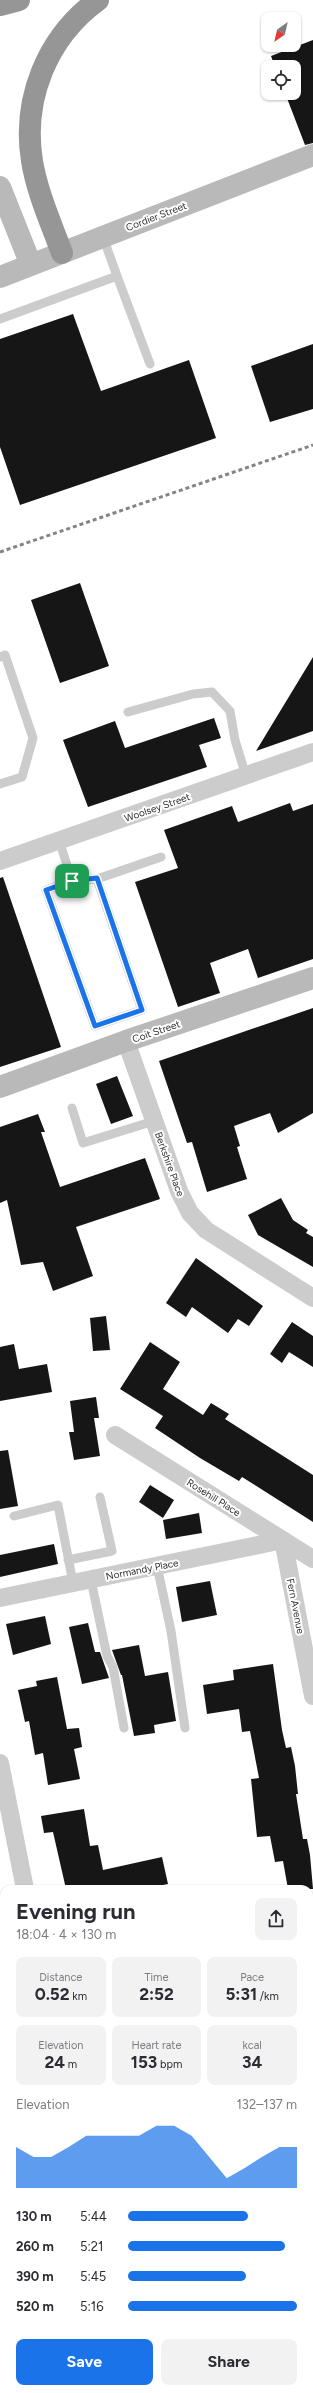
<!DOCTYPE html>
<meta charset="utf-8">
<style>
:root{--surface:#fff;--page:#f2f2f3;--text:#2b2b33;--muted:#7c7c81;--accent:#1a73e8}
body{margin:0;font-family:Figtree,sans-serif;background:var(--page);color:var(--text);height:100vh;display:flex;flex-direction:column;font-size:15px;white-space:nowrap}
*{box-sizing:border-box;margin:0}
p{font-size:13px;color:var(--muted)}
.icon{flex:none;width:22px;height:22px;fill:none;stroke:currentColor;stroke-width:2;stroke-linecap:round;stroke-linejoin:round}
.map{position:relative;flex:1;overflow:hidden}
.panel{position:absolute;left:0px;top:1885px;width:313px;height:508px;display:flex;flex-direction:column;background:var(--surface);border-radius:12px 12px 0 0;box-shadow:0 1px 3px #0004}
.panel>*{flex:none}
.needle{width:26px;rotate:214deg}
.fabs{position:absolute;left:261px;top:12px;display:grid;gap:8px}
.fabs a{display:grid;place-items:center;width:40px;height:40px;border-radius:8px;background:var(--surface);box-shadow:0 1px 3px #0004;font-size:20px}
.pin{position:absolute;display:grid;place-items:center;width:34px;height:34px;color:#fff;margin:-17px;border-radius:8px;box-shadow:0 2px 6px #0006}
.round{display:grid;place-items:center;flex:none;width:42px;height:42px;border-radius:8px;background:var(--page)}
.head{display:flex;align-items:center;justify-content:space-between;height:68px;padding:0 16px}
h1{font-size:22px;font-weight:700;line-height:30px}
.stats{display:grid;grid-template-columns:repeat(3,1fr);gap:6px;height:68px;padding:4px 16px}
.stats div{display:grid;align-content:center;border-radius:8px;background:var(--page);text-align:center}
.stats b{font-size:17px;font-weight:700}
.stats small{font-size:11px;font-weight:400}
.stats p{font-size:11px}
.chart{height:112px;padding:8px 16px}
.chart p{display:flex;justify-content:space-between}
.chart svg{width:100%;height:72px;margin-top:4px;fill:var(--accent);opacity:.7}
.action{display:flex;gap:8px;margin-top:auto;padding:8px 16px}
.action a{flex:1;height:46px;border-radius:8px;background:var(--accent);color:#fff;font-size:16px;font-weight:700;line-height:46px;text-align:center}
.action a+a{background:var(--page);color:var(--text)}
ul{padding:0 16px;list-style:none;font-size:13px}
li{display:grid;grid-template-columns:64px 48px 1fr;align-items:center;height:30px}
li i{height:10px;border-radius:5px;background:var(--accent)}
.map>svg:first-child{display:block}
</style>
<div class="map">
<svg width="313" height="2393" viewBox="0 0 313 2393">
<rect width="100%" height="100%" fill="#fff"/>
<!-- building -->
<path fill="#161616" d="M313 40V143L305 145 285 93H294V67H275L271 56Z
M73 314 101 391 189 360 216 438 20 505 0 447V339Z
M313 344V409L270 422 251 366Z
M80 583 109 666 60 683 31 600Z
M313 657V731L256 751Z
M214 718 221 738 199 745 207 767 88 807 63 740 115 721 125 748Z
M290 803 293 811 313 804V959L258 978 248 949 210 963 220 993 178 1007 135 882 178 868 164 830 232 806 238 822Z
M3 877 61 1047 0 1067V878Z
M313 1008V1113L278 1133 270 1113 234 1126 240 1146 237 1147 247 1179 207 1192 192 1142 187 1143 159 1061Z
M117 1076 133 1116 111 1124 96 1084Z
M38 1114 45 1132H41L60 1187 145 1158 160 1199 76 1227 93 1276 53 1291 43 1262 21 1265 7 1200 0 1203V1127Z
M281 1198 293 1220 308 1230 306 1233 313 1237V1267L258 1235 248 1215Z
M196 1258 263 1306 249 1326 238 1319 228 1333 192 1307 186 1317 166 1303Z
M106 1316 110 1350 93 1351 90 1318Z
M292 1322 313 1336V1367L289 1352 282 1363 270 1354Z
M150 1342 180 1362 163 1389 203 1415 211 1403 229 1414 225 1419 313 1475V1522L242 1477 239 1481 200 1458 155 1428 163 1416 120 1389Z
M14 1344 19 1369 47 1364 52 1392 0 1401V1347Z
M96 1397 99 1418H94L100 1456 74 1460 69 1432H74L70 1401Z
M8 1450 18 1506 0 1509V1451Z
M150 1485 174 1500 163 1518 139 1502Z
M199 1513 202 1533 166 1539 163 1520Z
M54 1544 58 1564 0 1577V1555Z
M210 1581 217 1615 182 1622 176 1587Z
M45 1616 51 1644 13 1655 6 1624Z
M88 1623 95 1652H100L109 1678 82 1684 69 1627Z
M139 1645 145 1676 168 1672 176 1721 154 1725 155 1733 134 1736 122 1675H121L112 1650Z
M273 1664 282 1730 286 1748 291 1747 295 1766 298 1794H296L303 1839H307L310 1855 313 1889H288L283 1861 275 1862 270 1836 257 1837 251 1779 259 1778 250 1731 242 1732 239 1709 207 1714 203 1685 234 1680 233 1670Z
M57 1677 67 1729 79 1728 82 1747 74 1749 80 1779 48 1785 43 1753 35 1755 29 1721 25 1722 18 1690 37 1686 36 1681Z
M84 1809 90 1846 98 1845 103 1870 162 1857 168 1884 143 1889H66L53 1832 44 1833 41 1816Z"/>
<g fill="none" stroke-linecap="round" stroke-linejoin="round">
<!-- lane -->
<path stroke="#ccc" stroke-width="9" d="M117 276 150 364
M0 319 117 276 103 237
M0 657 5 655 33 738 22 777 0 784
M128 712 193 694 212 692 230 711 235 740 246 776
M59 840 72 881
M97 879 142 1010 95 1026 46 890 72 881Z
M97 879 161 857
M72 1108 83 1143 154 1121
M14 1516 58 1505 73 1583
M68 1560 112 1551 100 1497
M157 1566 171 1631 185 1728
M91 1580 107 1656 113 1667 124 1728"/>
<!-- street -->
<path stroke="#ccc" stroke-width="18" d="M0 861 313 752
M126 1041 179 1191 190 1213 206 1230 313 1298
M115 1435 313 1559
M0 1598 283 1540 313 1696
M0 1763 25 1889
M309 2121 313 2120
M0 2180H4
M123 2389 124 2393"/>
<!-- secondary -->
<path stroke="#b9b9b9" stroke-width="22" d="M0 187 31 265
M0 277 313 155
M0 1087 126 1041 313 978"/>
<!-- highway -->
<path stroke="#969696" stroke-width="22" d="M0 5 19 0
M62 253C51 223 37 192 32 161 22 99 47 37 98 0"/>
<!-- rail -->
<path stroke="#848484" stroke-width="3" stroke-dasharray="4 3" stroke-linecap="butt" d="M0 552 313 445"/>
</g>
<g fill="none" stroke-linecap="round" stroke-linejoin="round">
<defs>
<path id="route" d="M97 878 142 1010 95 1026 46 890 72 881Z"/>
</defs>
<!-- route casing -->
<use href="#route" stroke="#fff" stroke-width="8"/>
<!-- route -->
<use href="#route" stroke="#1a73e8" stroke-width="5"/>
</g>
<g text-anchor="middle" stroke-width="4" stroke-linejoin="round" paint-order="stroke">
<!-- street labels -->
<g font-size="10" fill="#2f2f2f" stroke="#fff">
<text transform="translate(156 216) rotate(-21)" y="4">Cordier Street</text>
<text transform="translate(157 807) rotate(-19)" y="4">Woolsey Street</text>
<text transform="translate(156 1031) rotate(-19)" y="4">Coit Street</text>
<text transform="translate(170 1164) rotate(70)" y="4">Berkshire Place</text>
<text transform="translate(214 1497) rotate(32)" y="4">Rosehill Place</text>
<text transform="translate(142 1569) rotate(-11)" y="4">Normandy Place</text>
<text transform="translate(296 1606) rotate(79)" y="4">Fern Avenue</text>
</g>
</g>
</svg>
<div class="fabs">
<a><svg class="needle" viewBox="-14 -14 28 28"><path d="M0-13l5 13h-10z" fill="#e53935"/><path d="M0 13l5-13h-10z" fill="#7c7c81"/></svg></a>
<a><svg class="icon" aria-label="locate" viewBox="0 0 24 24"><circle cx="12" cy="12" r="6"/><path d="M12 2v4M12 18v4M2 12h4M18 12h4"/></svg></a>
</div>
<div class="pin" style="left:72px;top:881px;background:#1e9e55"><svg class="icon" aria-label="arrive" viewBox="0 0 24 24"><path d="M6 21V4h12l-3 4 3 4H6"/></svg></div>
<section class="panel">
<div class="head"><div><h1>Evening run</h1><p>18:04 · 4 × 130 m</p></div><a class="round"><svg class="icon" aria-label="share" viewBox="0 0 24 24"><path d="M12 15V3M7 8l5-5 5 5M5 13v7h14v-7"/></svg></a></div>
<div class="stats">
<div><p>Distance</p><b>0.52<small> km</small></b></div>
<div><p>Time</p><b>2:52</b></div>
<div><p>Pace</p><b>5:31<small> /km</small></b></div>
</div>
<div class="stats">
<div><p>Elevation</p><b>24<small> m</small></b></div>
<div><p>Heart rate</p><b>153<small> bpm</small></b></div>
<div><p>kcal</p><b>34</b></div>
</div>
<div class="chart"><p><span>Elevation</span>132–137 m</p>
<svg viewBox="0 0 160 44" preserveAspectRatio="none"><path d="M0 44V19L10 25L20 25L30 19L40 12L50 12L60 12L70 12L80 6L90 6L100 12L110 25L120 38L130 32L140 25L150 19L160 19V44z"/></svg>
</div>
<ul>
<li><b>130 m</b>5:44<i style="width:71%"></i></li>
<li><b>260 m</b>5:21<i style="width:93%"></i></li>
<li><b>390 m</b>5:45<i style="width:70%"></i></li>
<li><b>520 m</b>5:16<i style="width:100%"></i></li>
</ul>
<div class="action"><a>Save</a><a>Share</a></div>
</section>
</div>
